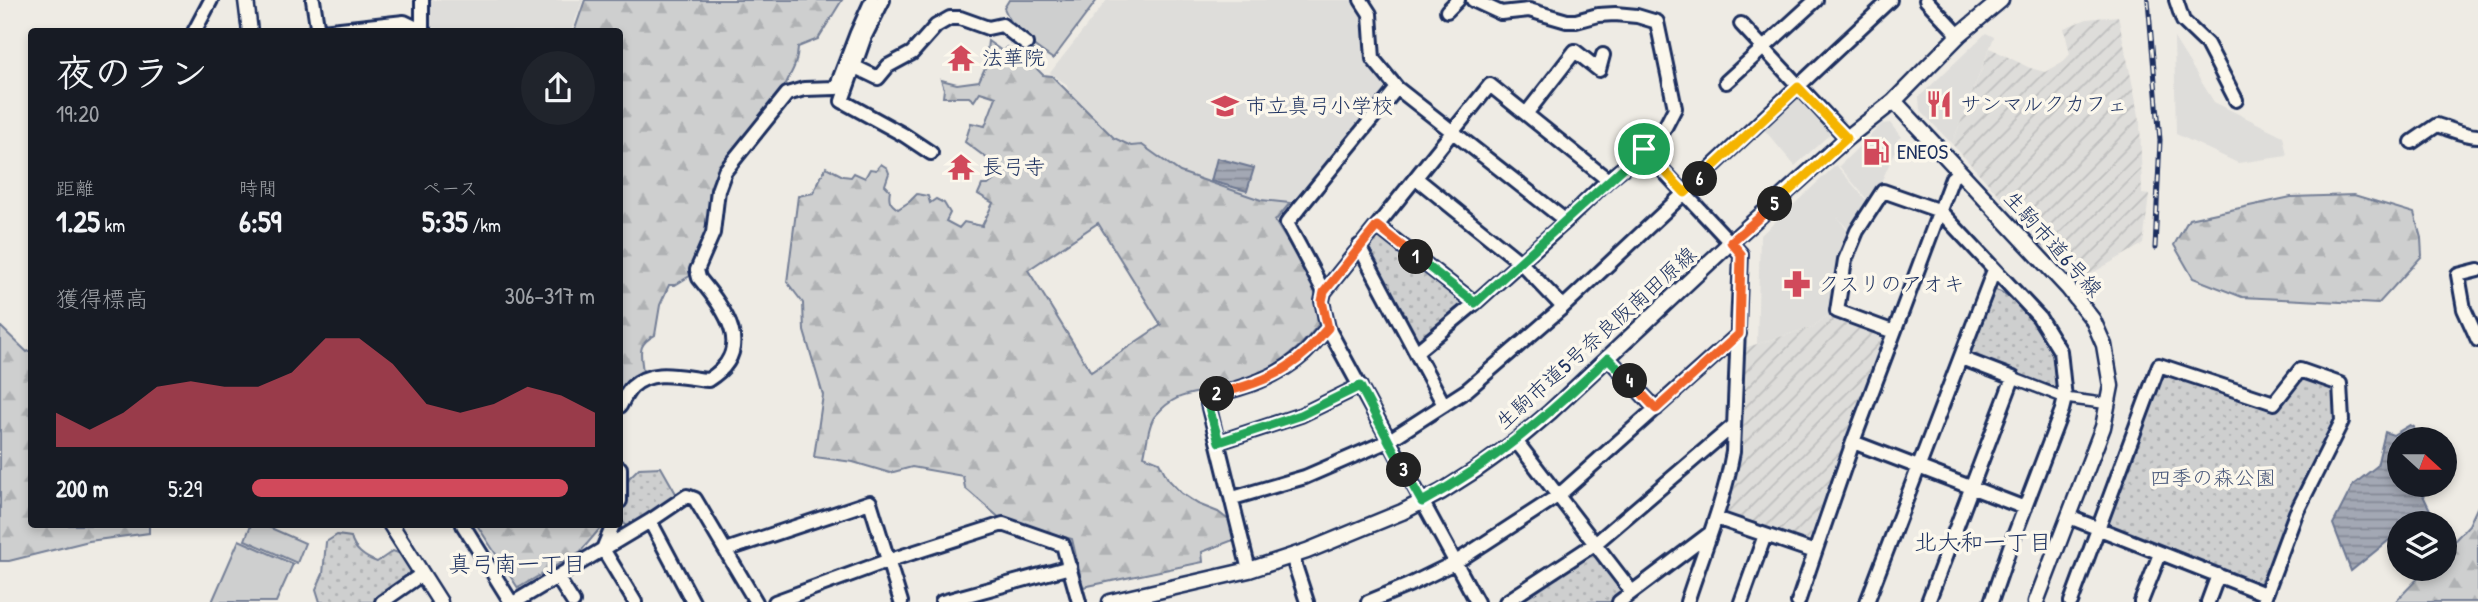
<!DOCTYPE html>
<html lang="ja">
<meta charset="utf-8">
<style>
:root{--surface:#171b24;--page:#20242c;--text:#f1f3f6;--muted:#9ea1a6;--accent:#d1495b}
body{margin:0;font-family:"Patrick Hand","Klee One",sans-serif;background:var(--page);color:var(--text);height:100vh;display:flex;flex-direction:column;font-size:26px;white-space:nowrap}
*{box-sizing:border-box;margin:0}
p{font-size:23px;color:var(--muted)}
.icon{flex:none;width:38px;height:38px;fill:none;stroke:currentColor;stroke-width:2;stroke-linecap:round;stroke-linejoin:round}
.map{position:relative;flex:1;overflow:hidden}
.drawer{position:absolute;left:28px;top:28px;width:595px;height:500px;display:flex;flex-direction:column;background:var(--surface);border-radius:7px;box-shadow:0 4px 10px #0003}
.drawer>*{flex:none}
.needle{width:46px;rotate:111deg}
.buttons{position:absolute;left:2387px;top:427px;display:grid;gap:14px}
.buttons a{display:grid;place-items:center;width:70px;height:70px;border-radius:50%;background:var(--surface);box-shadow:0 4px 10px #0003;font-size:35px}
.pin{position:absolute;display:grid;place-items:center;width:60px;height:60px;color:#fff;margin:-30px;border:4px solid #fff;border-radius:50%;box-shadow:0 2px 7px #0007}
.km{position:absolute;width:35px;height:35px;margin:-18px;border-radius:50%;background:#222;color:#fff;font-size:19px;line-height:35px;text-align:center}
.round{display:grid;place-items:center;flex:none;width:74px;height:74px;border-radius:37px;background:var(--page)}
.head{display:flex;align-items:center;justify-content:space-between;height:119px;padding:0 28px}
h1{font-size:38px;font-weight:800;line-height:52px}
.stats{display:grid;grid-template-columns:repeat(3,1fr);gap:10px;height:119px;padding:7px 28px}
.stats div{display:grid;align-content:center}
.stats b{font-size:30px;font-weight:800}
.stats small{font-size:19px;font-weight:400}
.stats p{font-size:19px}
.chart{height:196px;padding:14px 28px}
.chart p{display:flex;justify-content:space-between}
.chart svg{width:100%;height:126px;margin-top:7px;fill:var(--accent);opacity:.7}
ul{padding:0 28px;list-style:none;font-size:23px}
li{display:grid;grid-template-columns:112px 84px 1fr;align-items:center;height:52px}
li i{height:18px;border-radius:9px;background:var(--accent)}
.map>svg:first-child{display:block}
</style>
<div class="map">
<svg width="2478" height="602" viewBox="0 0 2478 602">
<defs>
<pattern id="industrial-furrows" width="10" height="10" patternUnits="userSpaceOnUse" patternTransform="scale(1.75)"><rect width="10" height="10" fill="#deddda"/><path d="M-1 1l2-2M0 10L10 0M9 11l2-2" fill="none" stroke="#bebebe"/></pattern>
<pattern id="forest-firs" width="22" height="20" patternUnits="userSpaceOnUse" patternTransform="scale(1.75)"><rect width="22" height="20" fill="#cecfcf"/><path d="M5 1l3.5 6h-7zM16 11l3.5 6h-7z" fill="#b0b2b4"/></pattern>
<pattern id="park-dots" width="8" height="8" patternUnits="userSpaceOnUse" patternTransform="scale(1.75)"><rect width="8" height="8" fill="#cecfcf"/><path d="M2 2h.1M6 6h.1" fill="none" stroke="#b0b2b4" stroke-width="1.8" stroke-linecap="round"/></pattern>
<pattern id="water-rules" width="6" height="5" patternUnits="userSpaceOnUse" patternTransform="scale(1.75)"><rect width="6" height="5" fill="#a3a8b4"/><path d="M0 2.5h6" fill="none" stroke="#848996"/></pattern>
</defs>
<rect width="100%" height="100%" fill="#eeebe4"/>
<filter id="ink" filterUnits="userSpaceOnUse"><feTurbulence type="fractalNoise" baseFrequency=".0143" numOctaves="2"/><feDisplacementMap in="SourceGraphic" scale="14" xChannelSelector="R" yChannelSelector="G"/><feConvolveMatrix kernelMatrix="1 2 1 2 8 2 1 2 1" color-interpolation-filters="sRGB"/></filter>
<g filter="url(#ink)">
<!-- built -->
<path fill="#deddda" d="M428 0H583L571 31H441L428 24Z
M1107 0H1351L1358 6 1364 18V40L1367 57 1388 91 1279 221 1082 122 1066 84 1050 73Z
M1986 33 1994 37 1952 144 1920 110 1919 97Z
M2174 38 2214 102 2283 136 2287 156 2238 163 2176 134Z
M1794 96 1802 97 1829 128V135L1795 166 1762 127Z
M1890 123 1901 137 1897 140 1899 143 1882 180 1873 193 1866 198 1839 166 1882 124Z
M1836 165 1866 200 1849 230 1837 217 1847 230 1839 259 1830 314 1812 327 1757 344 1760 236Z"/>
<!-- industrial -->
<path fill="url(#industrial-furrows)" d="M2118 16 2140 120 2142 194 2149 195 2143 244 2089 275 2060 262 1952 144 1990 48 2030 68 2045 72 2062 63 2070 54 2064 28 2087 19Z
M1830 314 1879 332 1882 339 1809 539 1803 544 1726 519 1723 512 1738 468 1744 348 1812 327Z"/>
<!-- forest -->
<path fill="url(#forest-firs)" stroke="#747f96" stroke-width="2" fill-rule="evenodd" d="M585 0H842L818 39 798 47C797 70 789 72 783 92L731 170 711 230 699 256 694 258 693 274 675 285H669L660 305 655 335C636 345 641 353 643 372L620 392V32H574Z
M988 41 1002 51 1007 47 1015 51 1021 50 1025 45 1033 49 1042 63 1037 69 1043 75 1052 76 1114 138 1131 146 1142 145 1180 172 1261 200 1290 203 1275 221 1314 284 1318 325C1291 361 1257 379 1214 389 1189 395 1175 393 1156 415 1148 423 1147 445 1144 456L1159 462 1168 479 1181 493 1198 504 1218 512 1230 521 1236 539 1202 552 1203 562 1083 587 1072 539 1002 520 965 488 963 476 912 467 890 473 853 462 814 457 823 395 804 331 803 303 787 282 798 196 813 193 826 167 843 176 851 177 854 173 865 178 870 169 876 170 881 164 887 168 889 173 885 185 890 190C888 200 890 204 898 209L909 202 917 194 928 196 930 203 936 199 944 203 950 213 946 221 959 228 964 222 982 226 993 203 978 194 982 185H988L994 180 992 162 965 142 971 123 985 126 996 97 980 92 974 101 969 97H943L944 89 941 80 957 84 979 81 985 68ZM1098 223 1161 325 1091 372 1028 270Z
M2354 195 2414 213 2421 238 2422 256 2378 304 2242 297 2193 278 2174 245 2189 219 2291 197Z
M0 326 27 352 31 350 32 525H149V533L89 541 9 561H0Z
M2478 506V602H2395L2427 569H2445V551L2469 525Z
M477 525H603L581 551 518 588Z"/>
<!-- park -->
<path fill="url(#park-dots)" stroke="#747f96" stroke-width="2" d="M1381 235 1464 301 1463 308 1421 342 1415 341 1367 253C1369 245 1373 239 1381 235Z
M1995 290C2016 294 2048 340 2054 360 2058 371 2059 381 2060 392L1977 360 1971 352Z
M2163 370 2278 408 2297 378 2302 376 2335 390 2336 422 2258 588 2108 529 2107 521Z
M661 467 678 497 633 526H626L620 517 629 478 639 468Z
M337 535 351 537C353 549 365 558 377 562L393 551 401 554 414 576 377 602H320L316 589 323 574 326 542Z
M1591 552 1598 553 1624 587 1623 594 1611 602H1518Z"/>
<!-- garden -->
<path fill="#cecfcf" stroke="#747f96" stroke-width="2" d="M1009 0H1097L1053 59C1033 46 1013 31 1004 8Z
M251 525H264L305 543 297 563 245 540Z
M239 540 293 564 276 602H212Z"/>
<!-- water -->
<path fill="url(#water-rules)" stroke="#6d7892" stroke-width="2" d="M1217 158 1254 168 1247 191 1211 181Z
M2410 425 2414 427V439H2399V485H2418L2431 512 2415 523H2399V532L2351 571 2333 524 2353 485 2377 466 2385 432 2393 435Z"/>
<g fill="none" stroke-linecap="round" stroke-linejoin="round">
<defs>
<path id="pedestrian" d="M2013 378 2065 398 2109 404"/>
<path id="minor" d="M313 0 318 32
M883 0 865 36 842 101 904 135 931 153
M1361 0 1370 14 1373 59 1397 88 1566 221
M1926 0 1959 35
M2176 0 2183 21 2207 44 2236 100
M1447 11 1458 0
M1741 24 1847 138
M422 30V0
M194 32 211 0
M313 32 404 22 425 32
M853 66 878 78 888 66 912 53 936 26 950 18H960L988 28 1002 25 1026 44
M1726 82 1816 0
M1526 114 1575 51 1599 70 1603 55
M2412 142 2437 125C2450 129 2465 136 2478 136
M1644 150 1741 254 1733 452C1724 503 1703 552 1687 602
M1416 178 1520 262 1563 307
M1377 226 1475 303
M1359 246 1444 405
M2478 270 2458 275 2464 309 2478 340
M1324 292 1287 223 1397 88
M1894 332 1837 311 1845 260 1857 231 1883 191 1940 211 2039 317 2060 351 2065 398 2062 410 2011 544 1991 602
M1416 352 1475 303 1566 221 1608 180 1659 139 1675 108 1657 22 1637 16 1615 14 1598 15 1576 21H1567L1529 10 1501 13 1473 0
M1608 358 1656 409
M620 406C623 400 627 392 632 387 653 367 683 378 708 380 756 350 726 311 699 278L697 270 713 233 718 190 725 171 787 94 804 89 836 88 857 33 872 0
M1516 441 1632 592
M1219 442 1301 415 1360 386
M1853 442 2025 508
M620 468V501
M1233 498 1305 477 1388 441 1467 390 1563 307 1890 0
M2069 517 2265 594
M1716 518 1815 552 1853 442 1952 178 1959 172
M650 521 693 602
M463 525 511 602
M613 525 603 549 635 602
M726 550 870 502 901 602
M1292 556 1307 602
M1249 570 1208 404 1209 396C1244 388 1277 378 1305 353 1313 345 1320 336 1328 328
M557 577 573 602
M382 602 422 574
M515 602 650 521 687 496 695 499 756 602
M775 602 887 561 1003 524 1063 545 1079 602
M942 602 1070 567
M1368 602 1409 585 1456 562 1559 495 1739 334
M1477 602 1328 328 1322 301 1324 292 1490 85 1608 180
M1506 602 1596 543 1734 425
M1619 602 1709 534
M1741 602 1765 535
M1798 602 1815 552
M1867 602 1994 270
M1928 602 2013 378 1961 358
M2071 602 2159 365 2274 403 2300 370 2340 384 2342 421 2296 513 2263 602
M2141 602 2160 554
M2208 602 2218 575"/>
<path id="tertiary" d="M246 0 250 32
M1894 101 2068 288 2093 320 2104 345 2111 386 2103 427 2036 602
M391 525 440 602
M1110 602 1249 570 1307 551 1402 512 1441 492 1477 469 1516 441 1550 412 1731 242 1847 138 1894 101 1959 35 2001 0"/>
</defs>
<!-- pedestrian casing -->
<use href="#pedestrian" stroke="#1b2f5e" stroke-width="14"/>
<!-- minor casing -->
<use href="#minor" stroke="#1b2f5e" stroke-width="18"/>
<!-- tertiary casing -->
<use href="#tertiary" stroke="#1b2f5e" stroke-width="19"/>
<!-- pedestrian -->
<use href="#pedestrian" stroke="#fbf7ec" stroke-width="9"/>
<!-- minor -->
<use href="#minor" stroke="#fbf7ec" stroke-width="12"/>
<!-- tertiary -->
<use href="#tertiary" stroke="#fbf7ec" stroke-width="14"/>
<defs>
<path id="rail" d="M2148 0 2160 140 2155 248"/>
</defs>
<!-- rail casing -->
<use href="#rail" stroke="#1b2f5e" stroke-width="5"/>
<!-- rail -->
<use href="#rail" stroke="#fbf7ec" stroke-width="2.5" stroke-dasharray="8" stroke-linecap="butt"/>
</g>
</g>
<g fill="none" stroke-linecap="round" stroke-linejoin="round" filter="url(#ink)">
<defs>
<path id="split-1" d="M1416 257 1475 303 1644 149"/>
<path id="split-2" d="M1217 394C1250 386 1281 376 1306 352 1314 345 1320 336 1328 328L1322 301 1324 292 1377 226 1416 257"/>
<path id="split-3" d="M1217 394 1209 396 1208 404 1219 442 1301 415 1360 386 1404 470"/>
<path id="split-4" d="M1404 470 1422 502C1492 464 1551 413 1608 358L1630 381"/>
<path id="split-5" d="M1630 381 1656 409 1739 334 1741 254 1731 242 1775 204"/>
<path id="split-6" d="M1700 179 1798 87 1847 138 1775 204"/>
<path id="split-7" d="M1644 149 1685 193 1700 179"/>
</defs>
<!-- split-1 casing -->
<use href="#split-1" stroke="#fff" stroke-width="14"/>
<!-- split-2 casing -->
<use href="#split-2" stroke="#fff" stroke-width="14"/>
<!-- split-3 casing -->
<use href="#split-3" stroke="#fff" stroke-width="14"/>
<!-- split-4 casing -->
<use href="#split-4" stroke="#fff" stroke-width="14"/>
<!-- split-5 casing -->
<use href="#split-5" stroke="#fff" stroke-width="14"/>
<!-- split-6 casing -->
<use href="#split-6" stroke="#fff" stroke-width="14"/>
<!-- split-7 casing -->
<use href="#split-7" stroke="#fff" stroke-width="14"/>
<!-- split-1 -->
<use href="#split-1" stroke="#22a559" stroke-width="9"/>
<!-- split-2 -->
<use href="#split-2" stroke="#f0652b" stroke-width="9"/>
<!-- split-3 -->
<use href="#split-3" stroke="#22a559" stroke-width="9"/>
<!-- split-4 -->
<use href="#split-4" stroke="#22a559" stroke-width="9"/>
<!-- split-5 -->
<use href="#split-5" stroke="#f0652b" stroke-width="9"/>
<!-- split-6 -->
<use href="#split-6" stroke="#f5b400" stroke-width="9"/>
<!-- split-7 -->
<use href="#split-7" stroke="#f5b400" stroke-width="9"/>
</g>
<!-- icons -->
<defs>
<symbol id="temple-bare" viewBox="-9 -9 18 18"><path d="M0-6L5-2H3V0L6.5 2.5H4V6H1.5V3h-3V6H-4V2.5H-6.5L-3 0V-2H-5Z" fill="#d1495b" stroke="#fbf7ec" stroke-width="2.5" paint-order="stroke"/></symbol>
<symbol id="restaurant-bare" viewBox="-9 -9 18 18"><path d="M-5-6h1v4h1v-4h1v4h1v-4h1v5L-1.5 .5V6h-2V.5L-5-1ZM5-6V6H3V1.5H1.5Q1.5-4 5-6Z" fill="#d1495b" stroke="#fbf7ec" stroke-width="2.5" paint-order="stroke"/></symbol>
<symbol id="school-bare" viewBox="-9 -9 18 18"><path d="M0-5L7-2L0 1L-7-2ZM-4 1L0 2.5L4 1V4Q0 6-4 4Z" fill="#d1495b" stroke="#fbf7ec" stroke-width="2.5" paint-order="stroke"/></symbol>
<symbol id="fuel-bare" viewBox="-9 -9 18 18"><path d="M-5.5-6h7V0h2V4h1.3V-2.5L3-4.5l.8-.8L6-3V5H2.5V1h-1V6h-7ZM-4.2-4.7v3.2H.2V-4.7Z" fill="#d1495b" stroke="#fbf7ec" stroke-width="2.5" paint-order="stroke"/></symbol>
<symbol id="pharmacy-bare" viewBox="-9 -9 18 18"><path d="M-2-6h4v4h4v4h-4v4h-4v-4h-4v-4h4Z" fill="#d1495b" stroke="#fbf7ec" stroke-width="2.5" paint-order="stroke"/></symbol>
</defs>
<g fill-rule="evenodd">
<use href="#temple-bare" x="942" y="39" width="38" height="38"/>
<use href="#restaurant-bare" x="1920" y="85" width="38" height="38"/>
<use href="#school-bare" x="1206" y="87" width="38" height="38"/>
<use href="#fuel-bare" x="1857" y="133" width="38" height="38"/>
<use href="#temple-bare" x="942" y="148" width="38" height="38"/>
<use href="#pharmacy-bare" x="1778" y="265" width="38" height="38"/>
</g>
<g text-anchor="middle" stroke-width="7" stroke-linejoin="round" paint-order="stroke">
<!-- poi labels -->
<g font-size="21" fill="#1b2f5e" stroke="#fbf7ec" text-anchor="start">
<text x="982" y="65">法華院</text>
<text x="1960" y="111">サンマルクカフェ</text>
<text x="1246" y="113">市立真弓小学校</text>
<text x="1897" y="159">ENEOS</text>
<text x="982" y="174">長弓寺</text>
<text x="1818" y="291">クスリのアオキ</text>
</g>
<!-- street labels -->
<g font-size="21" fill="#1b2f5e" stroke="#fbf7ec">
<text transform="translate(2053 244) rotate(48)" y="7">生駒市道6号線</text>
<text transform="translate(1596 338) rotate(-42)" y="7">生駒市道5号奈良阪南田原線</text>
</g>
<!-- park labels -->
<g font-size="21" fill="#48577a" stroke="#fbf7ec">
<text x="2213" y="485">四季の森公園</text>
</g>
<!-- neighbourhood labels -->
<g font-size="23" fill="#1b2f5e" stroke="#fbf7ec">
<text x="1983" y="550">北大和一丁目</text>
<text x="517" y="572">真弓南一丁目</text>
</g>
</g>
</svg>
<div class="buttons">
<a><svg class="needle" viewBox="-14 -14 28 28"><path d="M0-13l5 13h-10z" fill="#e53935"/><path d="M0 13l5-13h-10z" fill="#9ea1a6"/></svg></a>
<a><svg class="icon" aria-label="layers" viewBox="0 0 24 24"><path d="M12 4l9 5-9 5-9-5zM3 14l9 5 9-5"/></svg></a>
</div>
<div class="pin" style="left:1644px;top:149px;background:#1e9e55"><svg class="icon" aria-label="arrive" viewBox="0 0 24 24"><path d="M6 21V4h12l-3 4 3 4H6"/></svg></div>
<b class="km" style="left:1416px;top:257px">1</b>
<b class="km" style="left:1217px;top:394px">2</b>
<b class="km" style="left:1404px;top:470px">3</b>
<b class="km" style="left:1630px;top:381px">4</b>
<b class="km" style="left:1775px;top:204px">5</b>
<b class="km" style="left:1700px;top:179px">6</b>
<section class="drawer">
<div class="head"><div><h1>夜のラン</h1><p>19:20</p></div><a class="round"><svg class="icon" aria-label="share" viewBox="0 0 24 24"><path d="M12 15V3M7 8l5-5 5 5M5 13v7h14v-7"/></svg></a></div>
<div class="stats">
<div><p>距離</p><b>1.25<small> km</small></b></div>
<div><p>時間</p><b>6:59</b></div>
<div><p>ペース</p><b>5:35<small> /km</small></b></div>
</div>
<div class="chart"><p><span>獲得標高</span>306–317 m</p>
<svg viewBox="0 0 160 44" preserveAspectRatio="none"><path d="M0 44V32L10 38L20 32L30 23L40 21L50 23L60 23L70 18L80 6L90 6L100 15L110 29L120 32L130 29L140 23L150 26L160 32V44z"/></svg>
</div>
<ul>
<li><b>200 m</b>5:29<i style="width:92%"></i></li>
</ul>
</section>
</div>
